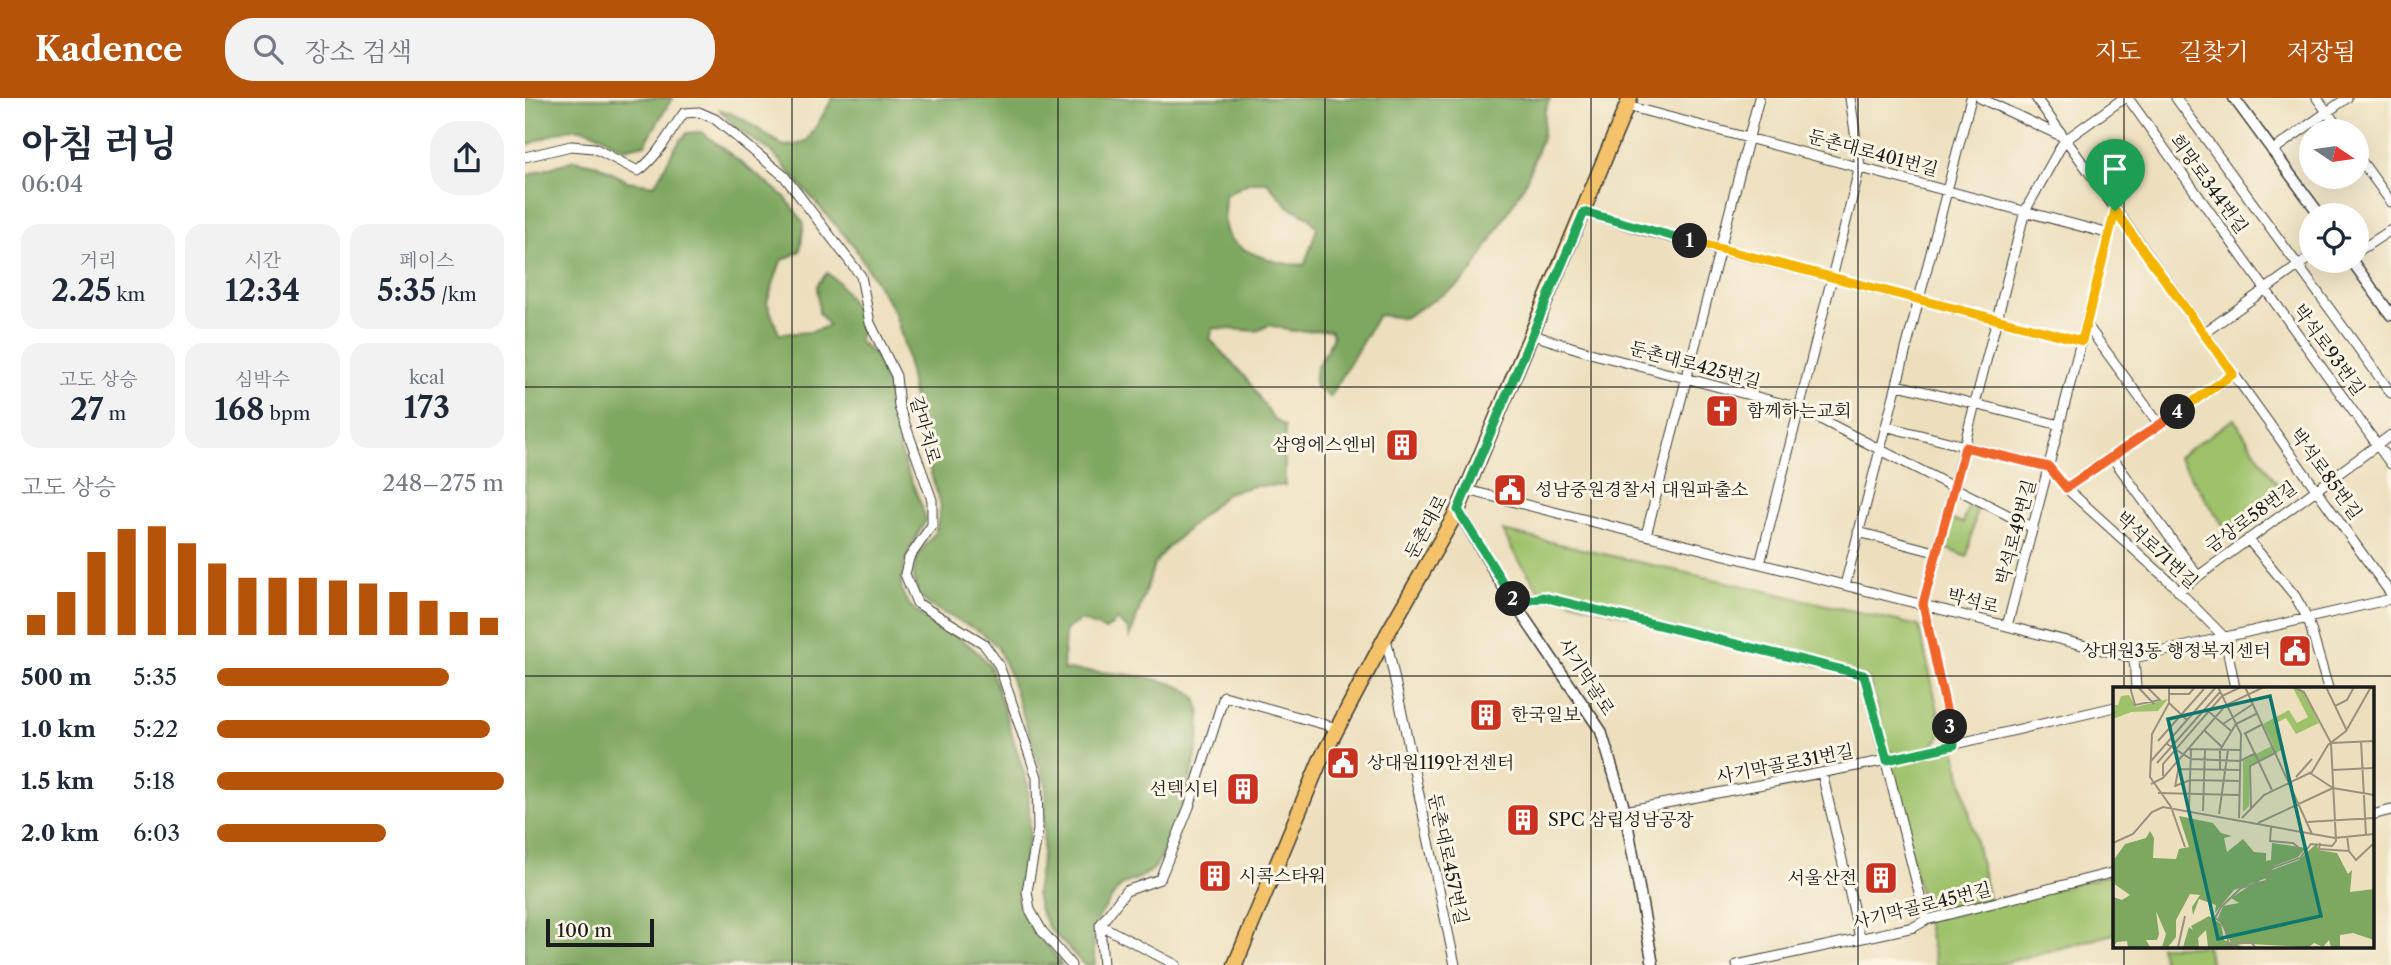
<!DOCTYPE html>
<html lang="ko">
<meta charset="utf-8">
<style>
:root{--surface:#fff;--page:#f2f2f3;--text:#1f2937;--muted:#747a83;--accent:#b45309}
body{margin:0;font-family:"Libre Caslon Text","Noto Serif KR",serif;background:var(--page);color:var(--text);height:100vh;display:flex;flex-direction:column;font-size:26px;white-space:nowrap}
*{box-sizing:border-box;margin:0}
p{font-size:23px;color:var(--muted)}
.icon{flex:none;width:38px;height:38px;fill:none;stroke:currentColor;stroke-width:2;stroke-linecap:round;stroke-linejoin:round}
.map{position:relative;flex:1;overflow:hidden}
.sheet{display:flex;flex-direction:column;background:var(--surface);width:525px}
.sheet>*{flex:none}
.needle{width:46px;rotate:103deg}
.controls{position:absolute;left:1774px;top:21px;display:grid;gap:14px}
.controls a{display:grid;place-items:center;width:70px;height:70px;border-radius:50%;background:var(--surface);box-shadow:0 7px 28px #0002;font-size:35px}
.scale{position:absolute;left:21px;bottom:18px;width:108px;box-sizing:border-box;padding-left:7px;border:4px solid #1c1c1c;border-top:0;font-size:19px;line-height:24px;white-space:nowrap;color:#1c1c1c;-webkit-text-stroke:5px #fcf5e5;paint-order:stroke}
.pin{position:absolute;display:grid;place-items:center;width:60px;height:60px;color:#fff;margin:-72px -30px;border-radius:50% 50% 50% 0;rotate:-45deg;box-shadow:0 0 7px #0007}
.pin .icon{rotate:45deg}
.km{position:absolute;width:35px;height:35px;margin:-18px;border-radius:50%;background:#222;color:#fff;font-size:19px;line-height:35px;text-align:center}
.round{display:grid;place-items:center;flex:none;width:74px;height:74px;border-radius:28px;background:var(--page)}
.head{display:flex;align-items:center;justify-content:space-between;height:119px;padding:0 21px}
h1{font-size:38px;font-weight:700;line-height:52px}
.figures{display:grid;grid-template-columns:repeat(3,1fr);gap:10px;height:119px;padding:7px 21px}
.figures div{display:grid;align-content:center;border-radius:18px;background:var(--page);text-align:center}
.figures b{font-size:30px;font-weight:700}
.figures small{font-size:19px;font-weight:400}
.figures p{font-size:19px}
.chart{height:196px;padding:14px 21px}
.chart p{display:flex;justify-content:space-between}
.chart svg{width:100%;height:126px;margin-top:7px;stroke:var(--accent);stroke-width:6}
ul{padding:0 21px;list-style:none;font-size:23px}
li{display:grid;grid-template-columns:112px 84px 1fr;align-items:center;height:52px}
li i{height:18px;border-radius:9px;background:var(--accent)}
header{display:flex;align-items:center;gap:42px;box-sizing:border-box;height:98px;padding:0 35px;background:var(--accent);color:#fff}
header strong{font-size:33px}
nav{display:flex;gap:38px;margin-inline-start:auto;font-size:24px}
.search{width:490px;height:63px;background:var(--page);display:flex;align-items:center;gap:18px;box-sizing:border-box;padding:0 24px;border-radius:28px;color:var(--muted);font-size:26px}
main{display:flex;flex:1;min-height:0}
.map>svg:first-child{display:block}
</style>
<header>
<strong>Kadence</strong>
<div class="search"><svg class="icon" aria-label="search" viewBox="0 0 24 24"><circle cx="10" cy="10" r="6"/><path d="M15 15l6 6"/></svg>장소 검색</div>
<nav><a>지도</a><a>길찾기</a><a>저장됨</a></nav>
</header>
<main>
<section class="sheet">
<div class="head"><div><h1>아침 러닝</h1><p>06:04</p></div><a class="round"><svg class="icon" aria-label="share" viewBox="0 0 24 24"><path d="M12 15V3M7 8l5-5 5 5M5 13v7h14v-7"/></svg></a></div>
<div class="figures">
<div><p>거리</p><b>2.25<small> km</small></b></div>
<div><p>시간</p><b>12:34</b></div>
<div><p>페이스</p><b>5:35<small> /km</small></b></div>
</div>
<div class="figures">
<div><p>고도 상승</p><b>27<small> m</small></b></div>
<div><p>심박수</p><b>168<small> bpm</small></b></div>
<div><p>kcal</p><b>173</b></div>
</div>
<div class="chart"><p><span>고도 상승</span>248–275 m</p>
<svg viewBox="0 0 160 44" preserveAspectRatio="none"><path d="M5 44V37M15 44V29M25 44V15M35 44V7M45 44V6M55 44V12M65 44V19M75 44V24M85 44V24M95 44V24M105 44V25M115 44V26M125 44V29M135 44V32M145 44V36M155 44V38"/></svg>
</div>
<ul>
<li><b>500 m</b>5:35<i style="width:81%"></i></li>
<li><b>1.0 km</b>5:22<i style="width:95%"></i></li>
<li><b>1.5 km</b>5:18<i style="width:100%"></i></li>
<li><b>2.0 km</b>6:03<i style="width:59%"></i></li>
</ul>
</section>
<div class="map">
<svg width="1866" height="867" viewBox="0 0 1866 867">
<rect width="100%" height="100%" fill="#fcf5e5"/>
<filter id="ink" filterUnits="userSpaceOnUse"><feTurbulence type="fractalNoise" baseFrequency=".0143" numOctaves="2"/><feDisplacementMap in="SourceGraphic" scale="14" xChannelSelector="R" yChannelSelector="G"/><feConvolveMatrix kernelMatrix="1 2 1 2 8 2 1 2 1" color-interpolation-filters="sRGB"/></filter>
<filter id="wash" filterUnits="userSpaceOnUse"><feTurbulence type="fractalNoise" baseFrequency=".00686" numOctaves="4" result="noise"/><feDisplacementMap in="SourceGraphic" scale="28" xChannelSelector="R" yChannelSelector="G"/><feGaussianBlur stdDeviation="1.57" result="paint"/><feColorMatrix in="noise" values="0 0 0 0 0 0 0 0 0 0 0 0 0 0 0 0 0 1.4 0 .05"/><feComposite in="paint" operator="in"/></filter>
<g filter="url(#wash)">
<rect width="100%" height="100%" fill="#ecdfbd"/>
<!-- green -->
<path fill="#9ec16b" stroke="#5d6e44" stroke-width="2" d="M1709 321 1760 398 1704 436 1653 359Z
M1443 409 1452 411 1442 459 1417 449 1424 421 1438 425Z
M978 433 1394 528 1417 630C1415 652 1378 666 1362 651L1344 581 1016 495 988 453Z
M1429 647 1464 802 1400 816 1362 662Z
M1589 776V836L1472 867H1411L1401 822Z
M1634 848H1682L1686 867H1639Z"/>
<!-- forest -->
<path fill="#7ea75f" stroke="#4d623e" stroke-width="2" fill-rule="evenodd" d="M0 0H147L120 46 98 51C51 21 50 28 0 48Z
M308 0H1025L1020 12 1017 39 1000 86 948 172 934 187 879 220 853 217 805 299 791 289C785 267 803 257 808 238L805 232 767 233 744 227 732 233 688 230 685 241 722 281 747 319 760 329V388H729L702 395 640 452 629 467 605 540 603 531 592 522 581 532 556 522 540 532 538 572C568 573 646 576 668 597 692 619 648 751 627 772 620 779 606 782 598 787 592 790 589 797 585 803 564 831 568 834 570 867H559L523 829 514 810 511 795 518 751 521 687 486 580 472 548 456 534 405 508 392 496 388 476 393 457 410 435 416 408 396 343 380 250 370 215 328 147 280 92 247 54 213 32 194 11 216 20 259 48 271 47 283 42ZM725 84H742L764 109 784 119 792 130 780 166C760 169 713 155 703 137 697 126 700 109 700 97Z
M177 34 260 99 279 125 275 153 256 163 242 204 254 236 286 234 304 228 294 215 292 187 302 175 313 184 340 225 333 243C375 270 364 320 378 361 385 382 395 400 401 422 335 530 416 506 465 568L503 687 505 734 492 801 499 817 537 867H0V78L49 62 73 67 102 83 129 87C142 69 146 50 162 35Z"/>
</g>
<g filter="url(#ink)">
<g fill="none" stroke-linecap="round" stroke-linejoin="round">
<defs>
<path id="minor" d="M1455 0 1538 39
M1511 0 1866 496
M1603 0 1866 366
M1651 0 1866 295
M1792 0 1816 33
M1102 8 1585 136
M1747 53 1822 0
M1832 57 1866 104
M0 59 46 48 69 50 113 73C134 58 143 36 159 15L174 14 190 21 259 78 336 178 345 225 371 278 374 309 407 402V427L384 460 380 476 392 505 458 545 474 567 512 679 513 732 502 793 505 812 517 833 546 867
M1059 114 1121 133 1557 243
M1832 154 1866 132
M1561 226 1634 326
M1679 235 1787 158
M1008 237 1069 256 1274 310 1508 430
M1373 287 1535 327
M1363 329 1524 369 1541 390 1645 484 1700 540 1710 590
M1587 359 1672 477
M1541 390 1708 277
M942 392 1609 560 1866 501
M1333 434 1410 454
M1121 437 1234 0
M1723 441 1770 498 1783 521 1803 590
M1235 466 1335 68 1325 0
M1320 487 1446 0
M1653 493 1866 337
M992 506 1018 499 1339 577 1401 822
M1482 528 1590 113
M861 540 930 867
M1609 560 1611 590
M1429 647 1398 506 1500 113 1539 43 1599 0
M1297 675 1335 840
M1100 713 1362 662 1590 609
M1847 717 1866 712
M575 827 651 867
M578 867 575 827 601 793 635 781 664 709 699 598 812 630
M1212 867 1389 829 1401 822 1590 774"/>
<path id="tertiary" d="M1709 0 1795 117
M1827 163 1866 217
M933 412 979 490 1076 633 1100 713 1128 867"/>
<path id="primary" d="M710 867 795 663 861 538 933 412 1105 0"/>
</defs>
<!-- minor casing -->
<use href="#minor" stroke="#3b3934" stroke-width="11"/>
<!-- tertiary casing -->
<use href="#tertiary" stroke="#3b3934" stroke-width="13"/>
<!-- primary casing -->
<use href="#primary" stroke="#3b3934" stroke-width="17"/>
<!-- minor -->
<use href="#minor" stroke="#fff" stroke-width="9"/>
<!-- tertiary -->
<use href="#tertiary" stroke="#fff" stroke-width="10"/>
<!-- primary -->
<use href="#primary" stroke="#f3c26a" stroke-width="14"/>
</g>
</g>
<g fill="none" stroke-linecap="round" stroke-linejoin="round" filter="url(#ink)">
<defs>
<path id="split-1" d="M1165 143 1557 243 1590 113"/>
<path id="split-2" d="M988 501 933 412 1059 114 1165 143"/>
<path id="split-3" d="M988 501 992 506 1018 499 1339 577 1362 662 1429 647 1425 629"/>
<path id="split-4" d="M1425 629 1398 506 1440 349 1524 369 1541 390 1653 314"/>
<path id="split-5" d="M1590 113 1708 276 1653 314"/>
</defs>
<!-- split-1 casing -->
<use href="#split-1" stroke="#fff" stroke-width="14"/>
<!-- split-2 casing -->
<use href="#split-2" stroke="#fff" stroke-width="14"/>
<!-- split-3 casing -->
<use href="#split-3" stroke="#fff" stroke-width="14"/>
<!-- split-4 casing -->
<use href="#split-4" stroke="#fff" stroke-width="14"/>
<!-- split-5 casing -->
<use href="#split-5" stroke="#fff" stroke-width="14"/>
<!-- split-1 -->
<use href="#split-1" stroke="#f5b400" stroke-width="9"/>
<!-- split-2 -->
<use href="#split-2" stroke="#22a559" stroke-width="9"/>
<!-- split-3 -->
<use href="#split-3" stroke="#22a559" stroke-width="9"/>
<!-- split-4 -->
<use href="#split-4" stroke="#f0652b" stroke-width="9"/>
<!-- split-5 -->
<use href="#split-5" stroke="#f5b400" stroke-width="9"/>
</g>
<!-- grid -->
<path fill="none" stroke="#1c1c1c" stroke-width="2" stroke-opacity="0.55" d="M267 0V867M533 0V867M800 0V867M1066 0V867M1333 0V867M1599 0V590M0 289H1866M0 578H1866M1599 848V867"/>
<!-- icons -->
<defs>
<symbol id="church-square" viewBox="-11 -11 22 22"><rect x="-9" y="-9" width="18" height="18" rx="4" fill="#c8321e" stroke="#fcf5e5"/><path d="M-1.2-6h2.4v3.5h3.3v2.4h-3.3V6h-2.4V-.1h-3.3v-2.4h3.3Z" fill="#fff"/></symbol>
<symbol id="building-square" viewBox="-11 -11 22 22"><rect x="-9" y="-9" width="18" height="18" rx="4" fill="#c8321e" stroke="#fcf5e5"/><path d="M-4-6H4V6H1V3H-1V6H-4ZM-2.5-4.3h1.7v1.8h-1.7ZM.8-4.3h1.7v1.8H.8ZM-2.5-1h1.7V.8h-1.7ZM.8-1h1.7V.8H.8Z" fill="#fff"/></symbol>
<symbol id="civic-square" viewBox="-11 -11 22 22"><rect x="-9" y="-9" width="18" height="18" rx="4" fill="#c8321e" stroke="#fcf5e5"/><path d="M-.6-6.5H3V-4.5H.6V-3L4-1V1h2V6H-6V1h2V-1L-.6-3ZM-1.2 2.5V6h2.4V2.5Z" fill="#fff"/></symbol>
</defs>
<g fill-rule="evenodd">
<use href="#church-square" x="1178" y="294" width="38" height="38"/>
<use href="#building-square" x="858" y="328" width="38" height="38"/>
<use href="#civic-square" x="966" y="373" width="38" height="38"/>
<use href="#civic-square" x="1751" y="534" width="38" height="38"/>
<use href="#building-square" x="942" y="598" width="38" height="38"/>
<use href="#civic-square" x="799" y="646" width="38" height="38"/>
<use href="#building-square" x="699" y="672" width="38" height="38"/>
<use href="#building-square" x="979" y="703" width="38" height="38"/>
<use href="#building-square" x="671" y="759" width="38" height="38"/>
<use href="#building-square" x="1337" y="761" width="38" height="38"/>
</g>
<g text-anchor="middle" stroke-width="6" stroke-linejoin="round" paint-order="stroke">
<!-- street labels -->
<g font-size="18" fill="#1c1c1c" stroke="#fcf5e5">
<text transform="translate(1348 55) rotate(15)" y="6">둔촌대로401번길</text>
<text transform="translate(1684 86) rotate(54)" y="6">희망로344번길</text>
<text transform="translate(1804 252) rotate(54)" y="6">박석로93번길</text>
<text transform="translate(1170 267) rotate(15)" y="6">둔촌대로425번길</text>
<text transform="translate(400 332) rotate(74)" y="6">갈마치로</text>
<text transform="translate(1801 376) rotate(54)" y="6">박석로85번길</text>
<text transform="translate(1726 419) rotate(-36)" y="6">금상로58번길</text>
<text transform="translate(901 429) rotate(-62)" y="6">둔촌대로</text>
<text transform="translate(1491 434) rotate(-75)" y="6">박석로49번길</text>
<text transform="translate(1632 452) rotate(43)" y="6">박석로71번길</text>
<text transform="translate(1448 503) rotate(14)" y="6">박석로</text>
<text transform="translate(1061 579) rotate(57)" y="6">사기막골로</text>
<text transform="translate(1260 666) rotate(-11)" y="6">사기막골로31번길</text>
<text transform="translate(923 761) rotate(78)" y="6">둔촌대로457번길</text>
<text transform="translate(1397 808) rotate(-14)" y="6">사기막골로45번길</text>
</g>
<!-- poi labels -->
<g font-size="18" fill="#1c1c1c" stroke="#fcf5e5" text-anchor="start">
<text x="1222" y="319">함께하는교회</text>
<text x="852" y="353" text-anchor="end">삼영에스엔비</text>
<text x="1010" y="398">성남중원경찰서 대원파출소</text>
<text x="1746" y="559" text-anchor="end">상대원3동 행정복지센터</text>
<text x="986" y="623">한국일보</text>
<text x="842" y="671">상대원119안전센터</text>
<text x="694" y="697" text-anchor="end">선텍시티</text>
<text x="1023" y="728">SPC 삼립성남공장</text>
<text x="714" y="784">시콕스타워</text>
<text x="1332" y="786" text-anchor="end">서울산전</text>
</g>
</g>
<!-- overview -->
<g transform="translate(1588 589)">
<rect width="261" height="261" fill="#ecdfbd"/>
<path d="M180 1 191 5 206 36 183 47 173 31 161 37 171 62 137 78 136 119 130 125V74L160 58 150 37 176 23 184 36 195 30ZM16 8 23 20 55 12 45 24 18 25 0 32V18H5L8 9Z" fill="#9ec16b"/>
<path d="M66 129 100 136 108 146 119 149 111 151 114 165 130 152 141 165 153 166V174L158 173 159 156 193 161 185 170 161 179 154 191 121 203 102 226 103 218 86 212 80 228 79 220 87 208 77 207 63 233V250L55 260H49L53 247 43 224 46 247 44 253H33L37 260H15L14 254 4 255 0 260V210L9 213 17 208 0 196V174L12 157 33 151 37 144 41 151 40 171 63 172 66 162 76 160ZM204 156 205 163 224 166 235 187 239 183 237 205 261 202V253L240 246 227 248V260H218L216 253 210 260 201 256 196 260 118 256 105 231 110 219 126 216 118 211 144 194 152 195 159 183 186 173ZM96 229 108 237 111 253 130 260H95L93 243 85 251 86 260H70L76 240 80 243 78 239Z" fill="#7ea75f"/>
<path fill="none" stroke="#99917d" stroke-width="2" d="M17 0 22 18 47 13 34 0M25 0 41 17M56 0V16L39 47 37 90 58 120 72 160M105 0 128 47 126 131M132 0 199 147M213 0 234 44M57 7H76L82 0M56 16 74 33M222 19 234 13 241 0M94 23 118 44M110 37 140 17M91 43 109 60M132 46 159 103M131 47 150 37M45 54 91 2M248 54 253 148M218 56 261 54M54 57 78 72 127 74 143 66M75 62 127 63M38 74 103 0M44 76 107 5M66 82 127 83M107 83V63L123 37 145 26M219 83 261 81M197 86 220 101 261 108M50 89V77L109 9 128 0M183 90 199 72M38 97 50 91 113 18 151 0M62 99 77 93 127 94M62 100 66 79M45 106 126 108M76 122 78 62M138 122 137 79 164 65M90 124 92 62M106 127 115 63M129 131 151 108 199 85 215 58 233 44 258 0M194 135 261 131M145 136 220 101M158 140 157 154 180 156 187 162M234 149 236 164 243 173 261 156M0 156 20 147 39 125 50 120 222 151 261 147M207 156 206 162 236 164M65 260 72 229M142 260 138 255 116 258 111 237 102 231 108 220 128 201 153 194 159 181 187 171 198 157 219 159 223 154 218 56 191 5 180 0"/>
<path fill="#0f766e" fill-opacity="0.15" stroke="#0f766e" stroke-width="3.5" d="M157 9 208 229 105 252 55 32Z"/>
<rect width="261" height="261" fill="none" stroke="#1c1c1c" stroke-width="3.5"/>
</g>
</svg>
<div class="controls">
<a><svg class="needle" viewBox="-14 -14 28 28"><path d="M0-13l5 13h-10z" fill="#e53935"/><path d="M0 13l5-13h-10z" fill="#747a83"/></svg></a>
<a><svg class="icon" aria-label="locate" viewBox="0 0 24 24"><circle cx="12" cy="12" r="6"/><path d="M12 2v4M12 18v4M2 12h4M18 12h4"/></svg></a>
</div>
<div class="scale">100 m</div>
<div class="pin" style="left:1590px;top:113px;background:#1e9e55"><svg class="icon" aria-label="arrive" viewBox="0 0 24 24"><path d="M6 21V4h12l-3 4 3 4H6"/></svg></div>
<b class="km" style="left:1165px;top:143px">1</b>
<b class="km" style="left:988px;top:501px">2</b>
<b class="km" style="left:1425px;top:629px">3</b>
<b class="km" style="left:1653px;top:314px">4</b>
</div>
</main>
